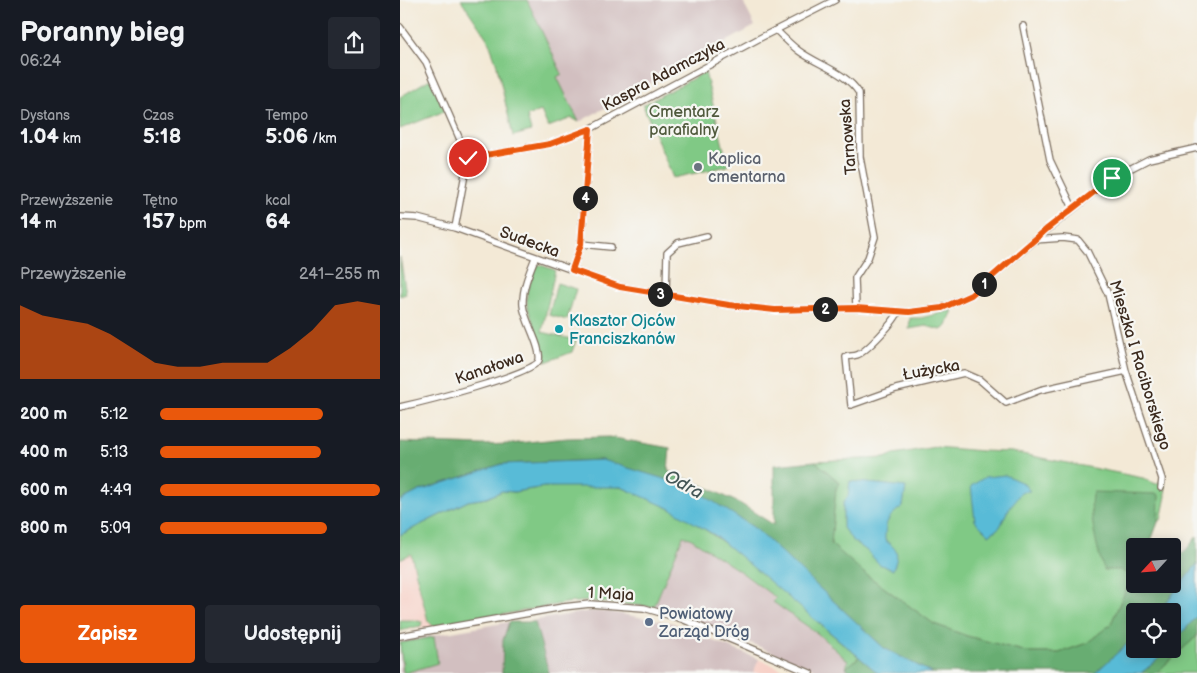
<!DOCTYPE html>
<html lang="pl">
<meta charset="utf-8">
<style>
:root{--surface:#171b24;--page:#242831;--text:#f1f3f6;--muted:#9ea1a6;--accent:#ea580c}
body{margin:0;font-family:"Balsamiq Sans",sans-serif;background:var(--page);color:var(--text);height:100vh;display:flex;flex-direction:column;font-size:19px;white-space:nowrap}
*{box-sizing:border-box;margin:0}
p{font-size:16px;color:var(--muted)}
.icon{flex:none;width:28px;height:28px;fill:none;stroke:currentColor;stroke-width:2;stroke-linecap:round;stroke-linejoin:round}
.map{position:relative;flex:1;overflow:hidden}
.details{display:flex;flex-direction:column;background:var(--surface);width:400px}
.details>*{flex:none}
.needle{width:32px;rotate:244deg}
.controls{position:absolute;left:726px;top:538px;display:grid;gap:10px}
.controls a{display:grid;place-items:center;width:55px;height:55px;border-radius:5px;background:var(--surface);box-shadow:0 2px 12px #0003;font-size:25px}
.pin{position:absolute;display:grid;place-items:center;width:42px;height:42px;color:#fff;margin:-21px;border:2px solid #fff;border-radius:50%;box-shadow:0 1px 5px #0007}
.km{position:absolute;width:25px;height:25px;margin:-12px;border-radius:50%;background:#222;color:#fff;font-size:14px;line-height:25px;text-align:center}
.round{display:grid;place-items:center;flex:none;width:52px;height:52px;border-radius:5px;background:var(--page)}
.overview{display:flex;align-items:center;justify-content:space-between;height:85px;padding:0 20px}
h1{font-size:28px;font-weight:800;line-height:38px}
.metrics{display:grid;grid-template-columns:repeat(3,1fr);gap:8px;height:85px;padding:5px 20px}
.metrics div{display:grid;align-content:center}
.metrics b{font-size:21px;font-weight:800}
.metrics small{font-size:14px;font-weight:400}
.metrics p{font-size:14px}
.chart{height:140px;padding:10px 20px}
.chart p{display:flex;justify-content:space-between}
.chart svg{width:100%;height:90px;margin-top:5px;fill:var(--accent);opacity:.7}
.action{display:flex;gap:10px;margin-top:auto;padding:10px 20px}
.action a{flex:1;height:58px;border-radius:5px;background:var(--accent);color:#fff;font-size:20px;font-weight:800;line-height:58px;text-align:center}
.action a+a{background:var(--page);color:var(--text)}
ul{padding:0 20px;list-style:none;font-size:16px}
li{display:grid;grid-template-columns:80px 60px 1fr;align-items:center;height:38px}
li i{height:12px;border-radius:6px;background:var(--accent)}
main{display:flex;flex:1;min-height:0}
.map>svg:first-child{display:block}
</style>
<main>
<section class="details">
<div class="overview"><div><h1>Poranny bieg</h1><p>06:24</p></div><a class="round"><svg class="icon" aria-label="share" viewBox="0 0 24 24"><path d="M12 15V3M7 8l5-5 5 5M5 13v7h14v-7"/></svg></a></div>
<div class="metrics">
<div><p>Dystans</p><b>1.04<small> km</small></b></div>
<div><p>Czas</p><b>5:18</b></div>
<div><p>Tempo</p><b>5:06<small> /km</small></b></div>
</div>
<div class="metrics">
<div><p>Przewyższenie</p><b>14<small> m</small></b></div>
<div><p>Tętno</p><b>157<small> bpm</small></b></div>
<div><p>kcal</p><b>64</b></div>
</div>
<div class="chart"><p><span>Przewyższenie</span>241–255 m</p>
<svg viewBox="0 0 160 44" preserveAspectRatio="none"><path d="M0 44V8L10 13L20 15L30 17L40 22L50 29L60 36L70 38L80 38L90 36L100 36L110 36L120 29L130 20L140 8L150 6L160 8V44z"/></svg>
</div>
<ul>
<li><b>200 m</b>5:12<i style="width:74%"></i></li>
<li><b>400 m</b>5:13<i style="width:73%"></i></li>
<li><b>600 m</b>4:49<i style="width:100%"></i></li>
<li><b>800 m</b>5:09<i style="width:76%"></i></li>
</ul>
<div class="action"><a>Zapisz</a><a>Udostępnij</a></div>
</section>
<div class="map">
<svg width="797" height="673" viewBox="0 0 797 673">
<rect width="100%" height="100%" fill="#f6f6f2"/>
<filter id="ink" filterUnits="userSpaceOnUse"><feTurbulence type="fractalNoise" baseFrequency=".02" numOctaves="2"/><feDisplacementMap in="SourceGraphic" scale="10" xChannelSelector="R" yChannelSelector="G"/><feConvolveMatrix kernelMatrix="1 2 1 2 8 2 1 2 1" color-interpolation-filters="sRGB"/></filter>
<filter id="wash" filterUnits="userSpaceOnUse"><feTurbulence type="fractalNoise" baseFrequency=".0096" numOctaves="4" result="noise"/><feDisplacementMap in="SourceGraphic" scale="20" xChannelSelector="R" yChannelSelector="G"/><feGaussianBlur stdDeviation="1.12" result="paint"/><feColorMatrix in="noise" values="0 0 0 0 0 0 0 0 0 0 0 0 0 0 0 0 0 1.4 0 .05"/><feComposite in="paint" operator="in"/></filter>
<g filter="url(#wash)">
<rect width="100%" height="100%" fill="#f3e9d6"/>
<!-- built -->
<path fill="#f7d1c8" d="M11 554 28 621 34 627 0 631V560Z
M359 659 388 672V673H353Z"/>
<!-- industrial -->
<path fill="#d2bfc0" d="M127 0H342L355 26 179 122 157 77 162 74Z
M283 536 290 538 341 572 376 598 374 602 417 633 449 661 446 668 454 673H424L276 613 254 607Z
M190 611 210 612 273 623 296 634 359 659 353 673H0V641L109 622H125Z"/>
<!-- green -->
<path fill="#80c985" stroke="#5e7a52" d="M61 0H127L162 74 157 77 179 122 172 118 148 127 141 111 127 116 131 131 113 136 96 62 88 40Z
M305 72 328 166 273 178 243 105Z
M30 79 45 111 0 129V97Z
M0 257 6 294 0 296Z
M137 264 155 270 142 332 176 340 172 352 146 362 143 355 145 354 127 306V291Z
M157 283 176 289 167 320 149 315Z
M553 310 547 326 541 330 526 326 509 329 510 318H521Z
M535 447 582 451 612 452 743 478 756 484 764 480 766 496 761 520 758 522 749 546H735V584H737L722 598 711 624 687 643 659 653H631L567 636 534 624 464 573 430 544 436 488 440 483 415 461 485 458 494 454Z
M170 486C184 486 211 484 223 488 316 519 385 597 459 657L446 668 448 661 417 633 373 602 376 598 341 572 290 538 283 536 254 607 189 601 166 603 34 627 28 621 11 554 0 559V535L68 501 87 498 102 491 114 492 144 487Z
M0 620H14L22 622 21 626 0 631Z
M797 636V673H756Z
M34 637 38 663 5 673 3 672 0 643Z"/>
<!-- forest -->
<path fill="#68ad72" stroke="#526c48" d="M209 437 270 448 268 471 308 488 341 504 374 525V465L415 461 440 483 436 488 431 544 464 573 534 624 567 636 631 653H659L687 643 711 624 732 576 720 570H704C698 553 687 508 693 492L758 494 759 496 758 522 749 546H735L736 587 744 584H772L773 561 787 549 797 536V565L759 611H735V637L695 673H532L484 648 403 573 202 460 102 464 19 491 0 501V442L83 445 108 444 167 438Z
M797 616V636L756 673H741L756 661 767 649H772L773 643Z
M109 622H135L149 673H102L103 640Z
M459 657 478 673H454L446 668Z"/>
<!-- water -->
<path fill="#59bbd7" stroke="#4a727a" d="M202 460 291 487 356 529 484 648 532 673H478L316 536 271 509 221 487H144L114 492 102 491 87 498 68 501 0 535V501L19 491 102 464Z
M605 475 623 483 630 491 621 492 607 512 600 527 589 535 575 521 571 486 585 477Z
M450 481 506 487 503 506C488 517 485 521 485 540 499 551 499 553 493 570L479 564 467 551 452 540 443 528V504L448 496Z
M797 564V616L773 643 772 611H759Z
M735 637V649H767L756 661 741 673H695Z"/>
</g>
<g filter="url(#ink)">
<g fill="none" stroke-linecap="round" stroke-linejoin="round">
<defs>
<path id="minor" d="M623 26 650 160 673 208
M0 27 26 62 68 158 55 228
M376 30C383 37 391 45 399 51 418 65 446 72 459 93L460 157 475 237 468 258 455 278 456 308
M68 158 150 144 190 129 358 39 435 0
M0 217 17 218 55 228 220 287 329 305 375 310 456 308 509 312 542 308 571 295 648 229 712 178 749 159 797 148
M634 240 663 238 678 240 687 251 708 294 726 371 762 479 761 488
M181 244 211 247
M172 270 181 244 190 129
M266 295 267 253 278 243 307 236
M498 312C496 320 466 352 457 355 454 356 449 356 446 357L451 405 496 389 564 373 580 380 606 403 640 390 726 371
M0 407C18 403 136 374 139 360 142 347 124 320 123 305 122 289 129 273 135 258
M0 636 163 607 190 604 244 608 282 619 410 673"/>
</defs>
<!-- minor casing -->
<use href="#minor" stroke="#7b6d5e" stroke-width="8"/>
<!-- minor -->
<use href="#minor" stroke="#fff" stroke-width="5.5"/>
</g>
</g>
<g fill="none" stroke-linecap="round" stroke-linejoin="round" filter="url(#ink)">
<defs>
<path id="route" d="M68 158 150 144 190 129 181 244 172 270 220 287 329 305 375 310 456 308 509 312 542 308 571 295 648 228 712 178"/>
</defs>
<!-- route casing -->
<use href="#route" stroke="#fff" stroke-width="10"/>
<!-- route -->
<use href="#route" stroke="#ea580c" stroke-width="6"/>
</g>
<!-- markers -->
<circle fill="#6b7280" stroke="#f6f6f2" stroke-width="2" cx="298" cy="167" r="5"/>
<circle fill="#0f9aa8" stroke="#f6f6f2" stroke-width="2" cx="159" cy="329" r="5"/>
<circle fill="#5c6f8a" stroke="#f6f6f2" stroke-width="2" cx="249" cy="622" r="5"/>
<g text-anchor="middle" stroke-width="4.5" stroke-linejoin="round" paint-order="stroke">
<!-- street labels -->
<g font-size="16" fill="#3b2a1e" stroke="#f6f6f2">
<text transform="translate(263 74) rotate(-28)" y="6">Kaspra Adamczyka</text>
<text transform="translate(447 137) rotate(-95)" y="6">Tarnowska</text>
<text transform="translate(130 241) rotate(20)" y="6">Sudecka</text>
<text transform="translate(741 365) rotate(73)" y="6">Mieszka I Raciborskiego</text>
<text transform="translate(89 367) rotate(-19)" y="6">Kanałowa</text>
<text transform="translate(531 369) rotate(-10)" y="6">Łużycka</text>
<text transform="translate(211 593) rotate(3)" y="6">1 Maja</text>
</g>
<!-- park labels -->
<g font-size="16" fill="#505a3d" stroke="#f6f6f2">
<text x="284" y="117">Cmentarz<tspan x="284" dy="18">parafialny</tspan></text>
</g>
<!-- worship labels -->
<g font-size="16" fill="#5b616d" stroke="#f6f6f2" text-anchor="start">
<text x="308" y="164">Kaplica<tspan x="308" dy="18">cmentarna</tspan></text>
</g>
<!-- culture labels -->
<g font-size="16" fill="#0d838f" stroke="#f6f6f2" text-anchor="start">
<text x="169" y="326">Klasztor Ojców<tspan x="169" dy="18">Franciszkanów</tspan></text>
</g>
<!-- service labels -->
<g font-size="16" fill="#4e5e75" stroke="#f6f6f2" text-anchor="start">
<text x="259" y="619">Powiatowy<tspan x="259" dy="18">Zarząd Dróg</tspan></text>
</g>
<!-- water labels -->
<g font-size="18" font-style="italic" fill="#445656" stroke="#f6f6f2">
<text transform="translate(284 484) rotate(29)" y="6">Odra</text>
</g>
</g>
</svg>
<div class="controls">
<a><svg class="needle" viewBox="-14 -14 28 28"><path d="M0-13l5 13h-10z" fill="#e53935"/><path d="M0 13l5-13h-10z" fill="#9ea1a6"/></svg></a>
<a><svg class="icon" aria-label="locate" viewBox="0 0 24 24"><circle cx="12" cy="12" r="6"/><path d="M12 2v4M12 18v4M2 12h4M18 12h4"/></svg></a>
</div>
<div class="pin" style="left:712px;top:178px;background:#1e9e55"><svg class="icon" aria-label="arrive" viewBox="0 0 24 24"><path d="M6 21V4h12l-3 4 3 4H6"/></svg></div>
<div class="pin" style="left:68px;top:158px;background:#d93025"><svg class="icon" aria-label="check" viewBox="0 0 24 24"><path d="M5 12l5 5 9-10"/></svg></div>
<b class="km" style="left:584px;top:284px">1</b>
<b class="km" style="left:425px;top:309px">2</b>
<b class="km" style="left:260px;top:294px">3</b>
<b class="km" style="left:185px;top:198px">4</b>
</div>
</main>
